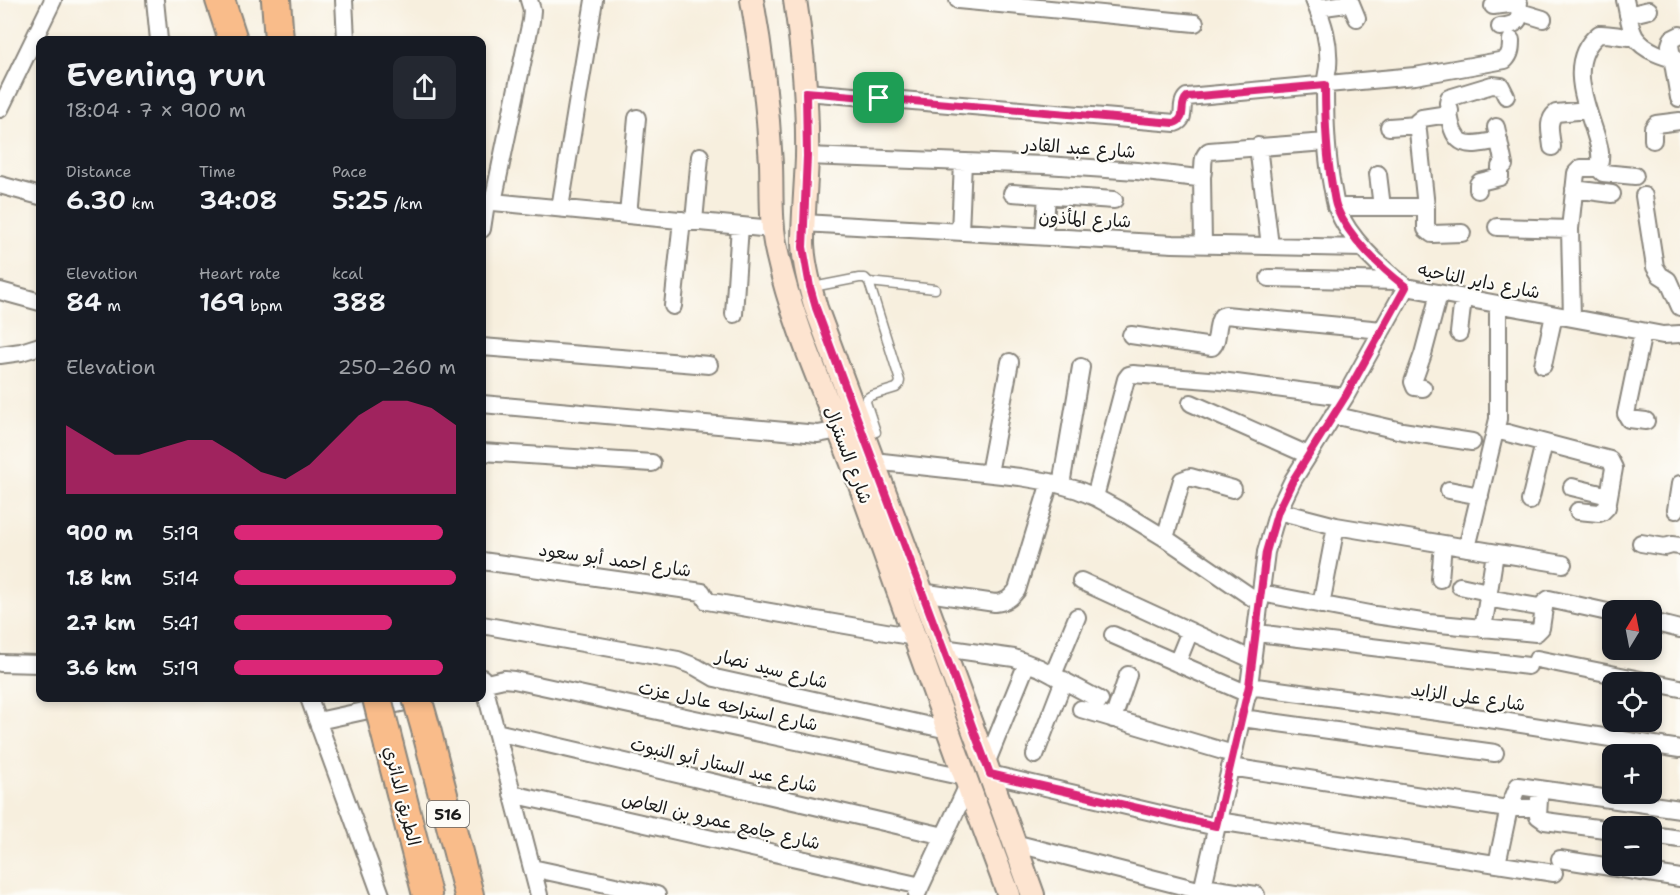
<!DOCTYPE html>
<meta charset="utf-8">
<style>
:root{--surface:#171b24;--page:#242831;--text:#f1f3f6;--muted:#9ea1a6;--accent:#db2777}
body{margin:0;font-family:"Shantell Sans","Playpen Sans Arabic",sans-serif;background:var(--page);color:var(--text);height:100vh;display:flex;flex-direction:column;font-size:22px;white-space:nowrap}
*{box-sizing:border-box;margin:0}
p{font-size:20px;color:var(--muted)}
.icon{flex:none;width:33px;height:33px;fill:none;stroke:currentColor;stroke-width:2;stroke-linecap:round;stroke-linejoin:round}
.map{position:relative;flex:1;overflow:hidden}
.panel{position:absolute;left:36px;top:36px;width:450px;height:666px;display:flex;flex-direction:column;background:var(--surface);border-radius:12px;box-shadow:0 3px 9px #0003}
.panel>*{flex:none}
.needle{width:39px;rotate:10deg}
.fabs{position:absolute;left:1602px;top:600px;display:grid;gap:12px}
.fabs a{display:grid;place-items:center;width:60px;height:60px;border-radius:12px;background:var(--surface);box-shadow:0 3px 9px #0003;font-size:30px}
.pin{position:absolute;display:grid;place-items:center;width:51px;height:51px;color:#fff;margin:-26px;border-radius:12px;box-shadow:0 3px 9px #0006}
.round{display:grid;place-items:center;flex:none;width:63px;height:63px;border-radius:12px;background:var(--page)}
.headline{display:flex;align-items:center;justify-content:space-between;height:102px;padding:0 30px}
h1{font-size:33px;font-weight:600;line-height:45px}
.stats{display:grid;grid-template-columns:repeat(3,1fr);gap:9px;height:102px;padding:6px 30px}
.stats div{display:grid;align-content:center}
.stats b{font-size:26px;font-weight:600}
.stats small{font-size:16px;font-weight:400}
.stats p{font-size:16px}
.chart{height:168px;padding:12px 30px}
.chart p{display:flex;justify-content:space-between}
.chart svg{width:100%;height:108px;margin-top:6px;fill:var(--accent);opacity:.7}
ul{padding:0 30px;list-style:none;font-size:20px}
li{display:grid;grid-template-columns:96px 72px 1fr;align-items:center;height:45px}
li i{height:15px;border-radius:8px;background:var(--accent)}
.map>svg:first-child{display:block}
</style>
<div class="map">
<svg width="1680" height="895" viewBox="0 0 1680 895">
<rect width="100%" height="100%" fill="#fdfcf7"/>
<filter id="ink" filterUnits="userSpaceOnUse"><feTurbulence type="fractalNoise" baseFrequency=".0167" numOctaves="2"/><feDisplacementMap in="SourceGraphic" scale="12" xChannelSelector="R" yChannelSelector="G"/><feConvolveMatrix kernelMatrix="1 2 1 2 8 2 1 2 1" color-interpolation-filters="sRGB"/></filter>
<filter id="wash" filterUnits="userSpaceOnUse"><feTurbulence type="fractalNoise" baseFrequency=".008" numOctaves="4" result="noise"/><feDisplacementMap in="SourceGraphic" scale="24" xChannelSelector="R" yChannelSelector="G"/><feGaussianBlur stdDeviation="1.35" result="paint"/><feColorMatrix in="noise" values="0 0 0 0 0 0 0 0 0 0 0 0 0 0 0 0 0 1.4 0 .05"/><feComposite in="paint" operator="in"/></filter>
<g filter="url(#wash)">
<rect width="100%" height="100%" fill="#f7efde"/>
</g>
<g filter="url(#ink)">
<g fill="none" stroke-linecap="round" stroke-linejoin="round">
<defs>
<path id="lane" d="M869 282 900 381 899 385 896 388 870 396 867 398 866 402 876 432
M813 287 859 278H865L869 282 935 289"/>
<path id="street" d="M155 0 159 40
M344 0 346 40
M958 0 1195 23
M1314 0C1323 22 1330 42 1328 67 1327 74 1325 82 1325 89 1325 122 1326 154 1332 186 1334 193 1334 201 1337 208 1348 238 1381 268 1406 287L1663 335 1680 334
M1625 0C1628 11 1629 27 1635 37 1644 51 1665 57 1680 61
M1350 1 1357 18
M1493 6 1519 3
M1317 8 1346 4 1350 0
M1520 12 1543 19
M1628 15 1649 10
M1500 27C1521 24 1521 20 1518 0
M806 92 1175 123C1188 119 1178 105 1187 97L1415 76 1505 60C1511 54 1511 48 1511 40
M1679 98 1670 45 1672 39 1680 35
M0 109 53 0
M1449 113C1454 150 1468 146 1499 140
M1389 127 1417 125
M1653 140V128L1656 124 1680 121
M1258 146 1270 246
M1552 147C1551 134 1546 121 1556 113L1588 110
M807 156 1045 165 1137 171 1198 178 1202 176C1205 167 1200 158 1209 151L1326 142
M1598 168 1603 173 1635 176
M1378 174 1382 207
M1202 176 1203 245
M0 185 40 196
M1574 189 1612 194
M1478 190V184L1480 182 1500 177V167L1504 165 1496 127
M1012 193 1114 200
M1644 196 1655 267 1660 275 1668 280 1680 307
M493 202 531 21 532 10 529 0
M482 203 493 202 772 229
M1336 207H1426
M560 208 594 0
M628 215 637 118
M694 221 700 156
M803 223 1173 244 1363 248
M1497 227 1570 229
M482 229 486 203
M960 232 963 162
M1462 233 1432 234 1426 229V207L1417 122 1422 118 1448 114 1450 111 1448 103 1449 98 1492 85 1501 86 1506 96
M1044 235 1047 196
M1269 278 1397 281
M0 291 40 302
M673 306 682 220
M734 314 740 226
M1572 318 1570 229 1576 173 1581 168H1597C1615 146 1551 72 1599 34 1611 33 1622 38 1635 37
M1643 332 1626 414 1629 419 1646 421
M1459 333 1463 298
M1131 335 1212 347C1220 339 1215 325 1222 316L1225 315 1382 330
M482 347 709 365
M0 355 21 352 40 346
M1543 365 1554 315
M1423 388 1415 387 1413 382 1423 354 1439 294
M1191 403 1308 455
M482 404 818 434 839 430
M1333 415 1402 431 1472 442
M1496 430 1610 460 1614 468 1607 507 1602 512 1599 513 1578 511
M482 452 652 463
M873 461 1020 477 1050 482 1078 490 1095 497 1119 510 1165 538 1260 603
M989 473 1010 362
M1061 485 1081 367
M1572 487 1609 496
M1449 490 1480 496
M1095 497 1126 379 1129 375 1133 374 1221 381 1345 397
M1530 501 1544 443
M1676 510 1680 484
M1278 511 1336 526 1563 564
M1165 538 1182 480 1190 477 1233 489
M1641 543 1665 547 1672 545 1680 546
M1467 548 1498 419V305
M482 561 702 592 707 601 915 637
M1440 579 1443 544
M1081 581 1253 660
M1460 586 1488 592
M921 592 995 603C1006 602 1010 599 1017 590L1050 482
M1261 593 1375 615 1429 623 1536 633 1541 628 1544 608
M1487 598 1544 608 1545 602 1549 599 1612 613
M1321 605 1336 526
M1652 622 1680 629
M482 625 678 660 696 667 715 678 948 730
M1483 629 1495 553
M1257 633 1528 666
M1113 635 1248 694
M943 648 1014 658 1040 668 1100 700
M1537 659 1680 688
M0 663 40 664
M1177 663 1190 631
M1053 675 1077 617
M482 678 539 895
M482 684 504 679 514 680 964 777
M1249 686 1496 720 1680 749
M309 698 381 895
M1081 709 1233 754
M1242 718 1495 753
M1113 719 1128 675
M318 721 424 698
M496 732 944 836
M1035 755 1064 680
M986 764 1027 663
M1230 767 1501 808H1538
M990 774 1216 827
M512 794 921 886
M1539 799 1538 816 1545 821 1612 830
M1218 821 1554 873
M1652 835 1680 839
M1014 843 1202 891
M1560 859 1680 878
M1497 864 1509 808 1518 786 1680 809
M532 868 657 895
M1203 887 1256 895
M917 894 968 785
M1201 895 1249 686 1266 552 1278 511 1293 480 1345 397 1406 287"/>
<path id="secondary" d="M752 0C762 54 768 109 771 164 772 193 770 224 777 253 794 330 829 401 856 474 907 615 956 755 1009 895
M795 0C803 52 808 104 807 157 806 186 803 215 803 244 804 266 810 288 816 308L986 764 1033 895"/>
<path id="highway" d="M220 0 233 40
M276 0 279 40
M427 733 469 895
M389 746 427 895"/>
</defs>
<!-- lane casing -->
<use href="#lane" stroke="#8a867d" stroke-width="11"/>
<!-- street casing -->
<use href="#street" stroke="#8a867d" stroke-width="20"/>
<!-- secondary casing -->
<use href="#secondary" stroke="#8a867d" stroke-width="26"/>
<!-- highway casing -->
<use href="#highway" stroke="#8a867d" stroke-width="32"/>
<!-- lane -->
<use href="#lane" stroke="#fff" stroke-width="8"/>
<!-- street -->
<use href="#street" stroke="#fff" stroke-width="16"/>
<!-- secondary -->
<use href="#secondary" stroke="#fde4d0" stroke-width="22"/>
<!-- highway -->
<use href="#highway" stroke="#f9bc8a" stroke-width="28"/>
<defs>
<path id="highway-bridge" d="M377 698 389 746
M417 698 427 733"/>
</defs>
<!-- highway-bridge casing -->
<use href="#highway-bridge" stroke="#8a867d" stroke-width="32" stroke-linecap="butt"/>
<!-- highway-bridge -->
<use href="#highway-bridge" stroke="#f9bc8a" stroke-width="28"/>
</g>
</g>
<g fill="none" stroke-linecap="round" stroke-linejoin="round" filter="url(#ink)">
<defs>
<path id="route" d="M1325 85C1325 119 1326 152 1332 186 1334 193 1334 201 1337 208 1349 238 1381 268 1406 287L1345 397 1293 480 1278 511 1266 552 1249 686 1216 826 990 774 816 308 810 287 803 247 807 156 806 92 1174 123C1188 119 1178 105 1187 97Z"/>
</defs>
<!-- route casing -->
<use href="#route" stroke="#fff" stroke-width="12"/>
<!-- route -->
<use href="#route" stroke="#db2777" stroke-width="8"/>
</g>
<g text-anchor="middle" stroke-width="4.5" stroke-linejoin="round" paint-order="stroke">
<!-- shield labels -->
<rect fill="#fdfcf7" stroke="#605f5e" stroke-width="1.5" x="427" y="801" width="42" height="26" rx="4.5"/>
<g font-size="16" font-weight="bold" fill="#1c1c1c">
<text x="448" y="820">516</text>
</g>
<!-- street labels -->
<g font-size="18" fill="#1c1c1c" stroke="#fdfcf7">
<text transform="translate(1079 148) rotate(4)" y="6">شارع عبد القادر</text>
<text transform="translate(1085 219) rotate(3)" y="6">شارع المأذون</text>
<text transform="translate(1479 281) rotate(11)" y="6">شارع داير الناحيه</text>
<text transform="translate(848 455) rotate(69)" y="6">شارع السنترال</text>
<text transform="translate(615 560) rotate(8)" y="6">شارع احمد أبو سعود</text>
<text transform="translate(772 669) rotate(14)" y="6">شارع سيد نصار</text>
<text transform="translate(1468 697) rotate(8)" y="6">شارع على الزايد</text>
<text transform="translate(728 706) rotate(12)" y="6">شارع استراحه عادل عزت</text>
<text transform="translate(724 765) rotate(13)" y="6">شارع عبد الستار أبو النبوت</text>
<text transform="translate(402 796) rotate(76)" y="6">الطريق الدائري</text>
<text transform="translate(721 821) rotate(13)" y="6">شارع جامع عمرو بن العاص</text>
</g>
</g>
</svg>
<div class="fabs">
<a><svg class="needle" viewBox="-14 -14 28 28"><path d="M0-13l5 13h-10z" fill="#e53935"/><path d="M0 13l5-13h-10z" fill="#9ea1a6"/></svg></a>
<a><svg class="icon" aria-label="locate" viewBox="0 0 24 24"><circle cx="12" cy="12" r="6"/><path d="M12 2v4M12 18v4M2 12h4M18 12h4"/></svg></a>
<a>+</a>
<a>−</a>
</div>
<div class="pin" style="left:879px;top:98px;background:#1e9e55"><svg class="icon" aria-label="arrive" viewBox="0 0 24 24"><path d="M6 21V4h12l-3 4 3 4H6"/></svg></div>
<section class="panel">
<div class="headline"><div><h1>Evening run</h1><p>18:04 · 7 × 900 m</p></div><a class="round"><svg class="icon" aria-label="share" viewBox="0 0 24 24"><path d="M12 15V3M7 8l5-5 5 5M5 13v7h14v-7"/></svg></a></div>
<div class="stats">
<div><p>Distance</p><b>6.30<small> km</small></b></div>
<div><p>Time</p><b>34:08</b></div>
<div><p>Pace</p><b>5:25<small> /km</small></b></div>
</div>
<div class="stats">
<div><p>Elevation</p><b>84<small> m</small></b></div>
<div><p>Heart rate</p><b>169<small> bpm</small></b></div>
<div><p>kcal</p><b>388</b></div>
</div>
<div class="chart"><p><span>Elevation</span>250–260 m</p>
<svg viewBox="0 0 160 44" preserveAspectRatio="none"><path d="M0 44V16L10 22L20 28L30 28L40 25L50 22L60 22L70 28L80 35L90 38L100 32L110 22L120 12L130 6L140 6L150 9L160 16V44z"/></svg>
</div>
<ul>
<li><b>900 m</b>5:19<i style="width:94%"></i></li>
<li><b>1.8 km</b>5:14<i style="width:100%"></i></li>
<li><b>2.7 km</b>5:41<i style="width:71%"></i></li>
<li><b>3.6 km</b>5:19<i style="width:94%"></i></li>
</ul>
</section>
</div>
